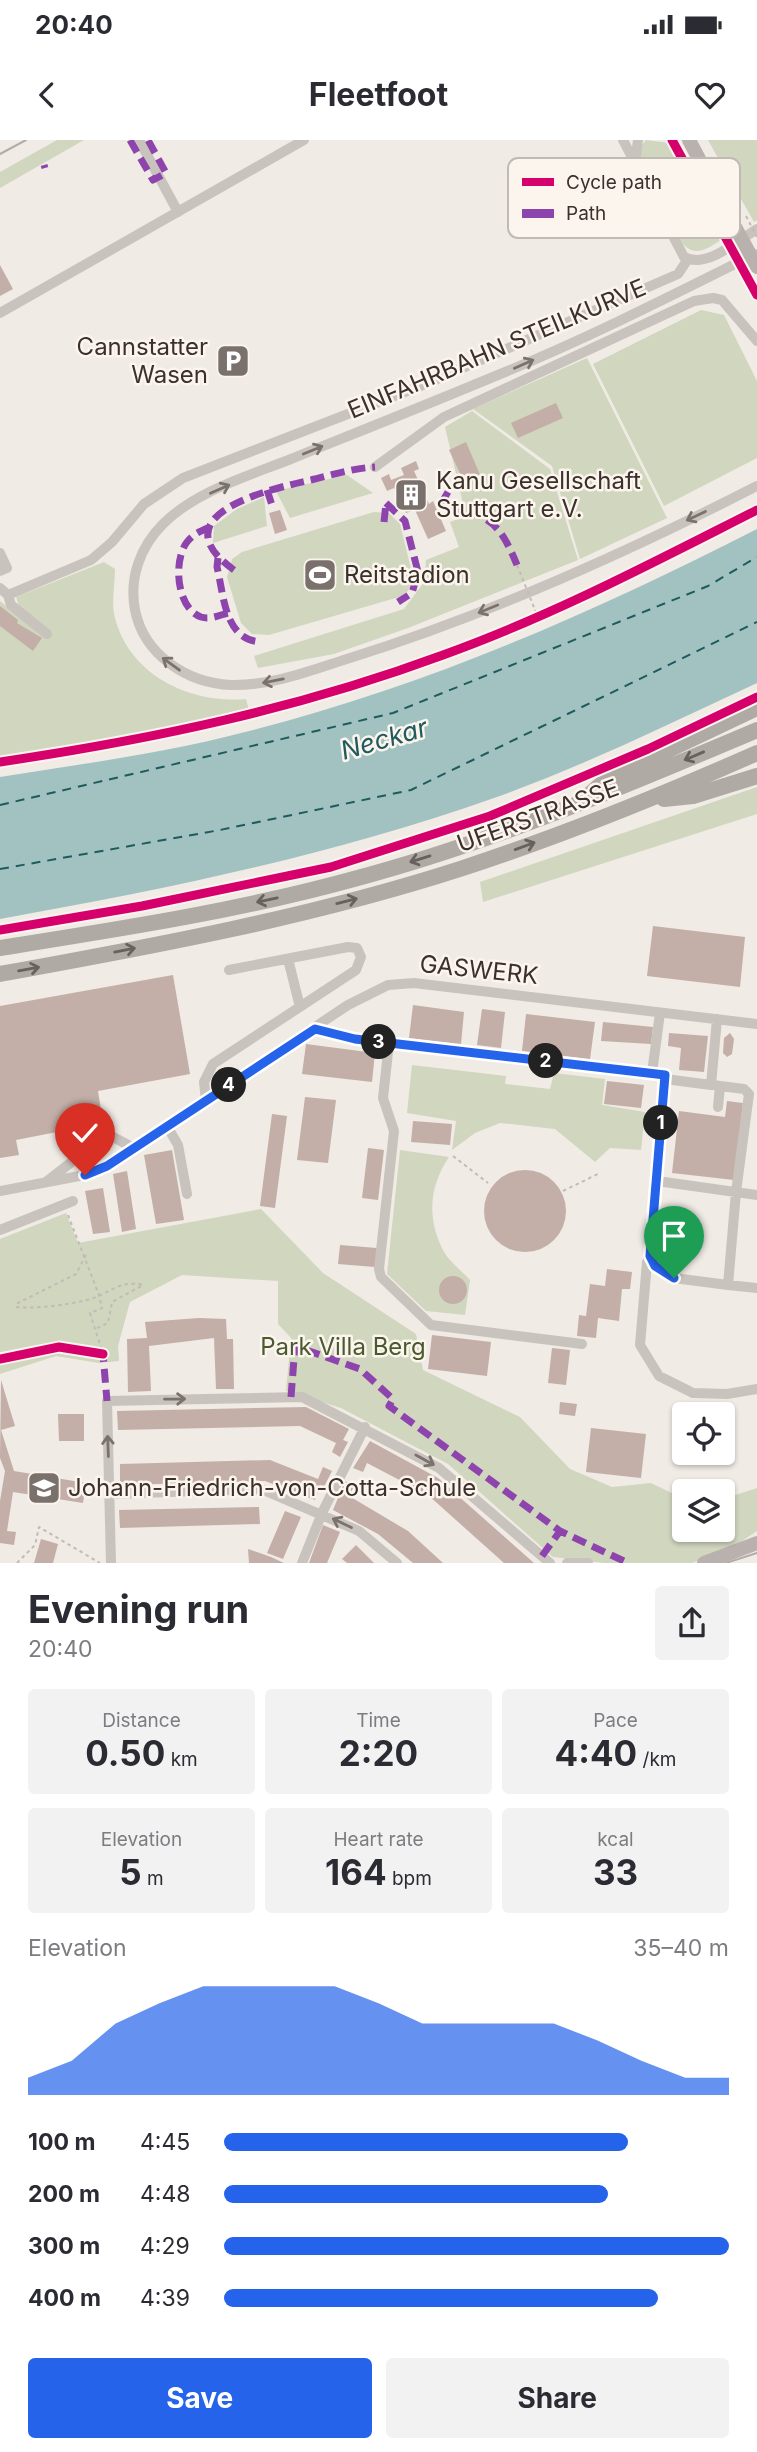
<!DOCTYPE html>
<meta charset="utf-8">
<style>
:root{--surface:#fff;--page:#f2f2f3;--text:#2b2b33;--muted:#7c7c81;--accent:#2563eb}
body{margin:0;font-family:Inter,sans-serif;background:var(--page);color:var(--text);height:100vh;display:flex;flex-direction:column;font-size:26px;white-space:nowrap}
*{box-sizing:border-box;margin:0}
p{font-size:23px;color:var(--muted)}
.icon{flex:none;width:38px;height:38px;fill:none;stroke:currentColor;stroke-width:2;stroke-linecap:round;stroke-linejoin:round}
.map{position:relative;height:1423px;overflow:hidden}
.panel{display:flex;flex-direction:column;background:var(--surface);flex:1}
.panel>*{flex:none}
.controls{position:absolute;left:672px;top:1262px;display:grid;gap:14px}
.controls a{display:grid;place-items:center;width:63px;height:63px;border-radius:7px;background:var(--surface);box-shadow:0 2px 5px #0004;font-size:35px}
.pin{position:absolute;display:grid;place-items:center;width:60px;height:60px;color:#fff;margin:-72px -30px;border-radius:50% 50% 50% 0;rotate:-45deg;box-shadow:0 0 7px #0007}
.pin .icon{rotate:45deg}
.km{position:absolute;width:35px;height:35px;margin:-18px;border-radius:50%;background:#222;color:#fff;font-size:19px;line-height:35px;text-align:center}
.round{display:grid;place-items:center;flex:none;width:74px;height:74px;border-radius:7px;background:var(--page)}
.overview{display:flex;align-items:center;justify-content:space-between;height:119px;padding:0 28px}
h1{font-size:38px;font-weight:700;line-height:52px}
.stats{display:grid;grid-template-columns:repeat(3,1fr);gap:10px;height:119px;padding:7px 28px}
.stats div{display:grid;align-content:center;border-radius:7px;background:var(--page);text-align:center}
.stats b{font-size:35px;font-weight:700}
.stats small{font-size:19px;font-weight:400}
.stats p{font-size:19px}
.chart{height:196px;padding:14px 28px}
.chart p{display:flex;justify-content:space-between}
.chart svg{width:100%;height:126px;margin-top:7px;fill:var(--accent);opacity:.7}
.cta{display:flex;gap:14px;margin-top:auto;padding:14px 28px}
.cta a{flex:1;height:80px;border-radius:7px;background:var(--accent);color:#fff;font-size:28px;font-weight:700;line-height:80px;text-align:center}
.cta a+a{background:var(--page);color:var(--text)}
ul{padding:0 28px;list-style:none;font-size:23px}
li{display:grid;grid-template-columns:112px 84px 1fr;align-items:center;height:52px}
li i{height:18px;border-radius:9px;background:var(--accent)}
.status{display:flex;justify-content:space-between;align-items:center;height:49px;padding:0 35px;background:var(--surface);direction:ltr}
.status svg{height:19px;fill:currentColor}
header{display:flex;justify-content:space-between;align-items:center;height:91px;padding:0 28px;background:var(--surface);font-size:32px;font-weight:700}
.map>svg:first-child{display:block}
</style>
<div class="status"><b>20:40</b><svg viewBox="0 0 49 12"><path d="M0 12V9h3v3zM5 12V6h3v6zM10 12V3h3v9zM15 12V0h3v12zM26 1h20v11H26zM47 4h2v5h-2z"/></svg></div>
<header><svg class="icon" aria-label="back" viewBox="0 0 24 24"><path d="M15 5l-7 7 7 7"/></svg>Fleetfoot<svg class="icon" aria-label="heart" viewBox="0 0 24 24"><path d="M12 20l-8-8c-3-5 5-10 8-4 3-6 11-1 8 4z"/></svg></header>
<div class="map">
<svg width="757" height="1423" viewBox="0 0 757 1423">
<rect width="100%" height="100%" fill="#f0ebe5"/>
<!-- green -->
<path fill="#d1d6bf" d="M57 0H84L0 48V32Z
M646 0 669 3 721 100C708 108 696 118 683 104L639 17 641 6Z
M708 0H757V80L754 82Z
M701 170 724 175 757 241V318L664 366 593 224Z
M587 218 667 378 580 419 552 326 473 269Z
M472 271 550 329 578 420 408 488 334 514 258 528 254 516 404 469 424 442 426 420 459 407 450 382 466 376 445 287Z
M347 335 373 353 290 378 276 351Z
M264 357 267 386 213 403 214 386 237 369Z
M374 372 389 373 400 384 413 437 408 451 399 457 269 495 252 494 241 483 227 437 232 419 242 412Z
M104 422 115 429C115 444 111 464 115 478 130 536 191 564 246 559L249 570 132 597 0 617V461L14 472 19 466 16 457Z
M757 647V674L483 762 480 742Z
M412 925 506 936 505 944 550 949 554 933 605 939 602 965 645 972 641 1010 610 1008 595 1022 555 989 500 983 475 993 452 1010 456 981 407 973Z
M400 1010 449 1017C430 1045 427 1075 441 1106 446 1119 461 1130 470 1140L465 1175 426 1171 387 1134Z
M261 1069 323 1133 416 1194 423 1230 520 1277 570 1329 612 1347 651 1343 684 1359V1390H723V1359L757 1348V1391L730 1409 692 1423H604L553 1417 448 1324 341 1268 286 1251 291 1198 278 1184V1141L182 1135 130 1162 118 1206 119 1221 99 1223 56 1216 0 1234V1099L66 1073 78 1103Z"/>
<!-- water -->
<path fill="#a1c2c1" d="M757 389V543C671 583 584 626 494 658 333 715 168 749 0 779V637C82 624 165 613 245 592 424 547 593 473 757 389Z"/>
<g fill="none" stroke-linecap="round" stroke-linejoin="round">
<!-- ferry -->
<path stroke="#1f5a5e" stroke-width="2" stroke-dasharray="9 7" stroke-linecap="butt" d="M0 665 393 573 708 446 757 417
M0 729 220 690 411 650 757 482"/>
</g>
<!-- building -->
<path fill="#c3afa7" d="M0 125 13 149 0 156Z
M556 263 563 278 518 298 511 283Z
M466 302 481 337 465 344 449 310Z
M416 321 419 329 414 331 429 364 433 361 446 391 428 399 415 370 406 373 394 348 387 351 381 338 389 334 391 340 404 335 401 328Z
M280 370 287 390 275 394 269 373Z
M0 466 18 480 17 483 42 498 33 511 0 486Z
M653 786 745 797 740 847 647 836Z
M173 835 190 934 98 951 103 983 16 1000 19 1015 0 1018V866Z
M413 865 464 872 461 904 409 898Z
M482 869 505 872 501 908 477 905Z
M526 874 595 882 590 919 522 911Z
M603 882 653 887 651 904 601 901Z
M669 893 708 896 704 932 679 930 681 908 668 906Z
M730 893 734 899 732 914 727 917 723 913 724 898Z
M306 904 375 913 372 942 302 934Z
M607 941 644 945 641 968 604 964Z
M305 957 336 960 328 1023 297 1020Z
M727 961 743 963 734 1040 672 1033 679 971 725 977Z
M272 974 287 976 275 1068 260 1066Z
M413 981 452 984 450 1005 411 1002Z
M368 1008 384 1010 378 1060 362 1058Z
M172 1010 184 1080 156 1084 144 1015Z
M484 1071a41 41 0 1 1 82 0a41 41 0 1 1-82 0Z
M127 1031 136 1089 122 1092 113 1034Z
M103 1048 110 1092 93 1094 85 1051Z
M340 1105 377 1108 375 1127 338 1124Z
M607 1129 632 1132 630 1149H622L619 1181 598 1178 596 1198 577 1196 579 1175 586 1176 590 1144 605 1146Z
M439 1150a14 14 0 1 1 28 0a14 14 0 1 1-28 0Z
M199 1178 226 1179 227 1199H233L234 1249H216L214 1198 149 1206 151 1251 128 1252 127 1199 147 1198 145 1182Z
M432 1195 491 1202 487 1236 428 1229Z
M552 1208 570 1210 566 1245 548 1243Z
M1 1240 15 1286 1 1290 14 1331 86 1343 83 1363 13 1352 7 1391 16 1392 14 1405 0 1403V1361L5 1331 0 1318Z
M560 1262 577 1264 575 1276 559 1274Z
M306 1267 349 1289 343 1300 348 1302 340 1317 332 1312 336 1303 300 1286 118 1290 117 1271Z
M58 1274H84V1301H59Z
M591 1288 646 1294 641 1338 586 1332Z
M370 1301 438 1338 534 1423H504L428 1355 367 1323 363 1332 353 1328Z
M270 1320 318 1339 323 1327 332 1331 324 1347 320 1345 315 1360 265 1341 120 1345V1324Z
M345 1341 354 1346 349 1356 408 1391 443 1423H413L378 1394 333 1370Z
M259 1367 260 1384 120 1388 119 1370Z
M285 1371 301 1377 283 1419 267 1413Z
M323 1385 340 1392 327 1423H309Z
M41 1399 58 1404 53 1423H34Z
M356 1405 374 1423H347L342 1419Z
M248 1409 271 1417 284 1423H249Z"/>
<g fill="none" stroke-linecap="round" stroke-linejoin="round">
<!-- path -->
<path stroke="#c2bbb6" stroke-width="2" stroke-dasharray="3.5 3.5" stroke-linecap="butt" d="M535 470 538 477
M453 1016 488 1043
M563 1051 600 1033
M68 1075 99 1155 102 1168 90 1173 103 1214
M86 1115 76 1134 18 1163 16 1167C37 1169 66 1165 87 1160 108 1155 119 1139 143 1145L112 1162 108 1183 95 1189
M17 1423 35 1405 39 1387 100 1423"/>
<!-- minor -->
<path stroke="#c9c3be" stroke-width="10" d="M139 0 178 72
M623 0 684 117C707 129 737 101 757 89
M635 23 638 0
M755 114C669 157 582 201 493 237 426 265 358 292 291 319 248 336 196 351 163 384 140 407 129 438 135 470 144 515 187 543 231 545 272 546 312 530 350 518 491 474 626 413 757 346
M0 173 304 0
M375 327 444 277 694 161 713 158 722 160 757 201
M0 413 7 428 0 431
M0 448 8 455 11 465 47 494
M8 455 91 420 112 402 144 364 183 338 433 241 678 134 688 119
M288 819 300 867
M315 889 354 899 665 935 657 1041 757 1055
M389 903 383 958 394 991 379 1129 381 1137 431 1185 582 1204
M652 933 660 873
M665 939 711 945 717 879
M713 945 720 946 718 967
M720 946 744 949 749 954 736 1052 728 1145 757 1148
M206 961 204 942 213 924 356 830 361 817 357 808 348 807 229 830
M167 986 178 1005 187 1054
M657 1041 650 1104 655 1126 674 1138 728 1145
M46 1042 96 1003 113 997 134 1008
M0 1051 95 1033 348 865 388 845 414 843 757 884
M0 1090 73 1061
M650 1116 647 1122 640 1205 659 1236 693 1253 727 1254 757 1249
M109 1354 261 1349 359 1391 397 1423
M111 1423 107 1261 302 1257 439 1328 550 1423
M302 1423 322 1373 365 1287
M567 1423H588"/>
<!-- major -->
<path stroke="#b8b1ad" stroke-width="14" d="M689 0 733 83
M704 1423 757 1403"/>
<!-- highway -->
<path stroke="#afaaa4" stroke-width="16" d="M587 657 607 639 757 568
M664 659 693 656 757 636
M0 808C119 789 238 771 354 739 493 702 625 646 757 590
M0 834C155 806 311 777 460 729 561 696 660 656 757 613"/>
<!-- tram -->
<path stroke="#b1aca8" stroke-width="2" d="M0 14 26 0
M726 1423 757 1413"/>
<!-- path-bridge -->
<path stroke="#c2bbb6" stroke-width="2" stroke-dasharray="3.5 3.5" stroke-linecap="butt" d="M746 76 757 97
M517 425 535 470"/>
<!-- major-bridge -->
<path stroke="#b8b1ad" stroke-width="14" d="M733 83 757 127"/>
<!-- quiet -->
<path stroke="#8e44ad" stroke-width="7" stroke-dasharray="14 7" stroke-linecap="butt" d="M130 0 153 40 166 33 148 0
M44 25 45 28
M267 350 273 368
M448 352 442 362 446 370C490 372 501 386 517 425
M386 363 405 381 418 432 412 453 398 462
M384 382 386 363
M210 387C201 391 193 394 187 402 173 420 176 468 201 477 210 480 220 475 228 473
M218 418 217 427C224 455 224 501 262 502
M234 430C157 375 270 349 311 340 332 335 354 328 375 327
M97 1213 103 1214 107 1261
M291 1257 295 1206 360 1229 393 1259 389 1266 560 1391 628 1423
M542 1416 560 1391"/>
<defs>
<path id="cycleway" d="M672 0 757 155
M0 622C154 599 297 569 443 515 552 476 654 422 757 370
M0 790 142 766 331 727 490 676 648 609 757 557
M0 1219 59 1207 103 1214"/>
</defs>
<!-- cycleway casing -->
<use href="#cycleway" stroke="#fbf5ee" stroke-width="13"/>
<!-- cycleway -->
<use href="#cycleway" stroke="#d6006c" stroke-width="9"/>
</g>
<!-- one-way arrows -->
<defs><path id="oneway-shaft" d="M-6 0H5M1.5-3L5.5 0L1.5 3" fill="none" stroke-width="1.6" stroke-linecap="round" stroke-linejoin="round" transform="scale(1.75)"/></defs>
<g stroke="#7b726d">
<use href="#oneway-shaft" transform="translate(524 224) rotate(-24)"/>
<use href="#oneway-shaft" transform="translate(313 310) rotate(-22)"/>
<use href="#oneway-shaft" transform="translate(220 349) rotate(-24)"/>
<use href="#oneway-shaft" transform="translate(696 376) rotate(154)"/>
<use href="#oneway-shaft" transform="translate(488 469) rotate(158)"/>
<use href="#oneway-shaft" transform="translate(171 524) rotate(-144)"/>
<use href="#oneway-shaft" transform="translate(273 541) rotate(169)"/>
<use href="#oneway-shaft" transform="translate(175 1259) rotate(-1)"/>
<use href="#oneway-shaft" transform="translate(108 1306) rotate(-92)"/>
<use href="#oneway-shaft" transform="translate(425 1320) rotate(29)"/>
<use href="#oneway-shaft" transform="translate(342 1383) rotate(-154)"/>
</g>
<g stroke="#69615b">
<use href="#oneway-shaft" transform="translate(694 616) rotate(157)"/>
<use href="#oneway-shaft" transform="translate(525 706) rotate(-20)"/>
<use href="#oneway-shaft" transform="translate(420 719) rotate(163)"/>
<use href="#oneway-shaft" transform="translate(267 760) rotate(168)"/>
<use href="#oneway-shaft" transform="translate(347 761) rotate(-14)"/>
<use href="#oneway-shaft" transform="translate(125 810) rotate(-11)"/>
<use href="#oneway-shaft" transform="translate(29 829) rotate(-10)"/>
</g>
<g fill="none" stroke-linecap="round" stroke-linejoin="round">
<defs>
<path id="route" d="M85 1035 107 1026 315 889 355 899 665 935 650 1116 655 1126 674 1138"/>
</defs>
<!-- route casing -->
<use href="#route" stroke="#fff" stroke-width="14"/>
<!-- route -->
<use href="#route" stroke="#2563eb" stroke-width="9"/>
</g>
<!-- icons -->
<defs>
<symbol id="parking-square" viewBox="-11 -11 22 22"><rect x="-9" y="-9" width="18" height="18" rx="4" fill="#7a716c" stroke="#fbf5ee"/><path d="M-3.5-5.5H1a3.5 3.5 0 0 1 0 7H-1V5.5H-3.5ZM-1-3.4V-.6H.8a1.4 1.4 0 0 0 0-2.8Z" fill="#fff"/></symbol>
<symbol id="building-square" viewBox="-11 -11 22 22"><rect x="-9" y="-9" width="18" height="18" rx="4" fill="#7a716c" stroke="#fbf5ee"/><path d="M-4-6H4V6H1V3H-1V6H-4ZM-2.5-4.3h1.7v1.8h-1.7ZM.8-4.3h1.7v1.8H.8ZM-2.5-1h1.7V.8h-1.7ZM.8-1h1.7V.8H.8Z" fill="#fff"/></symbol>
<symbol id="stadium-square" viewBox="-11 -11 22 22"><rect x="-9" y="-9" width="18" height="18" rx="4" fill="#7a716c" stroke="#fbf5ee"/><path d="M0-5a6.5 5 0 1 0 0 10a6.5 5 0 1 0 0-10ZM-3.5-1.8h7v3.6h-7Z" fill="#fff"/></symbol>
<symbol id="school-square" viewBox="-11 -11 22 22"><rect x="-9" y="-9" width="18" height="18" rx="4" fill="#7a716c" stroke="#fbf5ee"/><path d="M0-5L7-2L0 1L-7-2ZM-4 1L0 2.5L4 1V4Q0 6-4 4Z" fill="#fff"/></symbol>
</defs>
<g fill-rule="evenodd">
<use href="#parking-square" x="214" y="202" width="38" height="38"/>
<use href="#building-square" x="392" y="336" width="38" height="38"/>
<use href="#stadium-square" x="301" y="416" width="38" height="38"/>
<use href="#school-square" x="25" y="1329" width="38" height="38"/>
</g>
<g text-anchor="middle" stroke-width="5" stroke-linejoin="round" paint-order="stroke">
<!-- poi labels -->
<g font-size="24" fill="#3b302b" stroke="#fbf5ee" text-anchor="start">
<text x="208" y="215" text-anchor="end">Cannstatter<tspan x="208" dy="28">Wasen</tspan></text>
<text x="436" y="349">Kanu Gesellschaft<tspan x="436" dy="28">Stuttgart e.V.</tspan></text>
<text x="344" y="443">Reitstadion</text>
<text x="68" y="1356">Johann-Friedrich-von-Cotta-Schule</text>
</g>
<!-- street labels -->
<g font-size="24" fill="#3b302b" stroke="#fbf5ee">
<text transform="translate(497 209) rotate(-23)" y="8">EINFAHRBAHN STEILKURVE</text>
<text transform="translate(538 676) rotate(-20)" y="8">UFERSTRASSE</text>
<text transform="translate(479 830) rotate(6)" y="8">GASWERK</text>
</g>
<!-- park labels -->
<g font-size="24" fill="#4a5a2e" stroke="#fbf5ee">
<text x="343" y="1215">Park Villa Berg</text>
</g>
<!-- water labels -->
<g font-size="26" font-style="italic" fill="#1f5a5e" stroke="#fbf5ee">
<text transform="translate(384 599) rotate(-16)" y="9">Neckar</text>
</g>
</g>
<!-- legend -->
<rect x="508" y="18" width="232" height="80" rx="10" fill="#fbf5ee" stroke="#c1bab4" stroke-width="2"/>
<rect x="522" y="38" width="32" height="8" fill="#d6006c"/>
<rect x="522" y="69" width="32" height="9" fill="#8e44ad"/>
<g font-size="19" fill="#3b302b">
<text x="566" y="49">Cycle path</text>
<text x="566" y="80">Path</text>
</g>
</svg>
<div class="controls">
<a><svg class="icon" aria-label="locate" viewBox="0 0 24 24"><circle cx="12" cy="12" r="6"/><path d="M12 2v4M12 18v4M2 12h4M18 12h4"/></svg></a>
<a><svg class="icon" aria-label="layers" viewBox="0 0 24 24"><path d="M12 4l9 5-9 5-9-5zM3 14l9 5 9-5"/></svg></a>
</div>
<div class="pin" style="left:674px;top:1138px;background:#1e9e55"><svg class="icon" aria-label="arrive" viewBox="0 0 24 24"><path d="M6 21V4h12l-3 4 3 4H6"/></svg></div>
<div class="pin" style="left:85px;top:1035px;background:#d93025"><svg class="icon" aria-label="check" viewBox="0 0 24 24"><path d="M5 12l5 5 9-10"/></svg></div>
<b class="km" style="left:661px;top:983px">1</b>
<b class="km" style="left:546px;top:921px">2</b>
<b class="km" style="left:379px;top:902px">3</b>
<b class="km" style="left:229px;top:945px">4</b>
</div>
<section class="panel">
<div class="overview"><div><h1>Evening run</h1><p>20:40</p></div><a class="round"><svg class="icon" aria-label="share" viewBox="0 0 24 24"><path d="M12 15V3M7 8l5-5 5 5M5 13v7h14v-7"/></svg></a></div>
<div class="stats">
<div><p>Distance</p><b>0.50<small> km</small></b></div>
<div><p>Time</p><b>2:20</b></div>
<div><p>Pace</p><b>4:40<small> /km</small></b></div>
</div>
<div class="stats">
<div><p>Elevation</p><b>5<small> m</small></b></div>
<div><p>Heart rate</p><b>164<small> bpm</small></b></div>
<div><p>kcal</p><b>33</b></div>
</div>
<div class="chart"><p><span>Elevation</span>35–40 m</p>
<svg viewBox="0 0 160 44" preserveAspectRatio="none"><path d="M0 44V38L10 32L20 19L30 12L40 6L50 6L60 6L70 6L80 12L90 19L100 19L110 19L120 19L130 25L140 32L150 38L160 38V44z"/></svg>
</div>
<ul>
<li><b>100 m</b>4:45<i style="width:80%"></i></li>
<li><b>200 m</b>4:48<i style="width:76%"></i></li>
<li><b>300 m</b>4:29<i style="width:100%"></i></li>
<li><b>400 m</b>4:39<i style="width:86%"></i></li>
</ul>
<div class="cta"><a>Save</a><a>Share</a></div>
</section>
